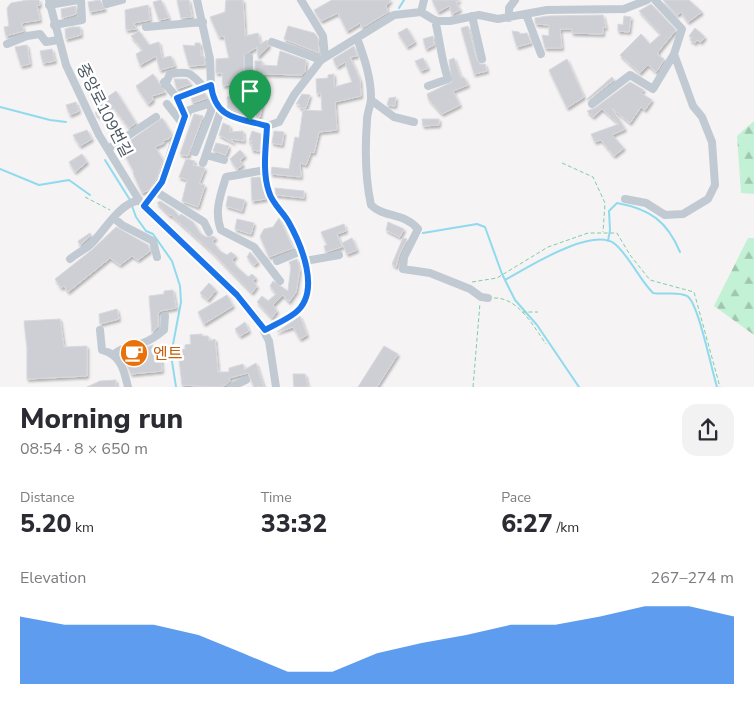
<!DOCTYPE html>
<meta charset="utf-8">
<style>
:root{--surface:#fff;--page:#f2f2f3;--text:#2b2b33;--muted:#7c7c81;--accent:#1a73e8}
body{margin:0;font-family:"Nunito Sans","Noto Sans KR",sans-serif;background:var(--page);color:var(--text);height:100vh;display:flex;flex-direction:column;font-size:19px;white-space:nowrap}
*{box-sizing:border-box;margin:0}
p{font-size:16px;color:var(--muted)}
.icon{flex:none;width:28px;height:28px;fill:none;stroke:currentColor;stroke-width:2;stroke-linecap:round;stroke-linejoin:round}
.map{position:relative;height:387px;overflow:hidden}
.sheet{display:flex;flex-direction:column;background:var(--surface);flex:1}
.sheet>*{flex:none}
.pin{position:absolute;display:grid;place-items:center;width:42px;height:42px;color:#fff;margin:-51px -21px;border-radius:50% 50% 50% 0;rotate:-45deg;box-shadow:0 0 5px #0007}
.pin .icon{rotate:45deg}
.round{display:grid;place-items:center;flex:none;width:52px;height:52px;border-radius:15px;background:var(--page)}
.summary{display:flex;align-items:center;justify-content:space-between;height:85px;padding:0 20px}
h1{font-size:28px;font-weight:800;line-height:38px}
.metrics{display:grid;grid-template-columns:repeat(3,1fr);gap:8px;height:85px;padding:5px 20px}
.metrics div{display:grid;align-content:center}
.metrics b{font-size:25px;font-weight:800}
.metrics small{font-size:14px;font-weight:400}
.metrics p{font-size:14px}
.chart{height:140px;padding:10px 20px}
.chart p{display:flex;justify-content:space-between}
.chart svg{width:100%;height:90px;margin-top:5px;fill:var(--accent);opacity:.7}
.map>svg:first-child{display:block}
</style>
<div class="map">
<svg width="754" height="387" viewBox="0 0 754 387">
<defs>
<pattern id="forest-firs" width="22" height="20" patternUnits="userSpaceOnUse" patternTransform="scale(1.25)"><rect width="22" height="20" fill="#c3f1d5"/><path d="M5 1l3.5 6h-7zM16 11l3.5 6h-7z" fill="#a0c6b0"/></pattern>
<filter id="shadow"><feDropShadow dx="1.5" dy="2.5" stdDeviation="1" flood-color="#0004"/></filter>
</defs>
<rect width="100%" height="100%" fill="#f5f3f3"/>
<!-- forest -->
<path fill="url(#forest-firs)" d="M754 121V194L741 193 737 136Z
M748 238H754V335L714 306Z"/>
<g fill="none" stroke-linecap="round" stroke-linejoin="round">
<!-- stream -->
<path stroke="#90daee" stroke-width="2" d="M399 8 404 0
M0 107 50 120 66 122
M105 160 130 200
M0 169 39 185 69 180 90 195
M132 206 136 217 146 231 153 234 172 261 180 286 181 302 171 355 176 387
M423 233 477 224 485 227 502 274 515 300 537 325 579 387
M608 241 610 230 609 211 617 203C650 209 667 221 680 252
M505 280C527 268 592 226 615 244 630 257 639 279 653 293 664 295 678 291 687 296 698 301 712 372 717 387"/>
</g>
<!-- building -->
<path fill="#cdcfd5" stroke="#d7d9de" filter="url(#shadow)" d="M28 0H39L40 5 37 6 40 20 21 23 24 31 6 36 4 27 9 26 7 8 11 3Z
M100 0 105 9 90 12 88 2Z
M161 0 169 18 159 20 153 2Z
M177 0H189L192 17 181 18Z
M226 0H243L245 36 258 33 260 44 267 40 269 46 258 57 257 47 244 55V114L228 108 227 97 235 96V83L223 86 222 73H216V59L229 58 224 36 219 37 210 17 225 12Z
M332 0H391L386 6 388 12 362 28 360 23 347 31 338 13 321 21 314 10Z
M432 0H460L456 2 460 10 452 14 449 6 438 12Z
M663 0H689L702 12 688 22 681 12 677 15Z
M651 4 676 30 658 52V55L664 59 658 70 656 72 648 65 640 73 620 55 641 34 650 44 661 34 639 11Z
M148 5 150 20 133 23 137 29 126 30 125 10Z
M76 6V14L62 18 61 9Z
M603 15 606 28 603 27V34L572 33V29H560L562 48H545L542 35 549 36V25L536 24 535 21V18L548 16Z
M624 16 631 17 629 32 618 31V24L623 25Z
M288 26 314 33 318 38 319 53 284 39Z
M468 26 477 61 480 64H485L487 71 474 74 461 28Z
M72 27H80L81 35 66 39 65 29Z
M407 28 415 42 407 47 398 33Z
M695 28 705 37 701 42 697 40 695 43 690 40 692 38 689 36Z
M139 31 149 45 159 42 162 58 171 56 175 66 160 70 156 56 140 65 136 54 143 50 131 36Z
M512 31 519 32 520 34 527 33 531 43 517 47Z
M433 36 434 45 426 49 423 39Z
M195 43H200L201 56H204L205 65 189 66 183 45 195 46Z
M27 45 30 64 21 66 15 47Z
M354 46 357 56 350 57 360 80 361 96 335 102 337 130 319 132 314 153 311 152 306 165 300 163 301 177 271 174 272 167 289 169 295 137 299 138 303 110 322 111 321 93 317 94 316 79 328 78V75L334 74V87L352 82 345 62 337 67 333 59Z
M52 49 55 61 43 63 40 51Z
M280 51 306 60 305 72 302 75 263 74V100L260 117 256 116 255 61H262V65L277 66Z
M423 58 428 68 421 71 415 61Z
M454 58 461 78 464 77 468 85 453 91 460 105 442 114 429 100 427 94 452 82 449 60Z
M567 59 584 97 567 108 549 70Z
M153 74 165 92 152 96 153 100 148 104 136 86Z
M612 77 614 80 588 100 587 99Z
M174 79H187L191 84 177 89Z
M630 82 644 90 641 93 652 100 645 110 641 107 630 123 612 108 625 129 612 135 624 148 614 156 601 140 595 142 591 134 619 124 602 109 593 117 587 111 595 108Z
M116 91 136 123 129 128 111 104 101 118 95 113 106 98Z
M205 93 207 98 193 103 191 98Z
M302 94 310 95 306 108H300L299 104H296Z
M396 97 395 106 387 105 389 98Z
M76 102 79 111 70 115 66 105Z
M194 114 203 116 188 156 180 154Z
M162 118 172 134 170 138 163 141 164 143 155 147 163 160 157 178 149 190 142 193 133 173 134 172 121 147Z
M422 119H439V125L423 126Z
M223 123 230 126V132L243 131 244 141 231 139 234 143 219 135Z
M87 130 92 139 80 146 73 135Z
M252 131 261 134 260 151 252 150V144L249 143 253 140 249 141Z
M274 131 284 132 282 145 272 143Z
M216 143 229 146 226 155 213 151Z
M240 150 245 156 240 160 243 165 237 169 230 159Z
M82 154 87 162 75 172 69 162Z
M186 159 195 161 193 165 205 168 199 184 205 185 198 207 182 201 187 180 179 177Z
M260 177 266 199 252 201 251 178Z
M275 188 304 191V198L276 195Z
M228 196 245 200 242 211 226 206Z
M160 201 174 210 179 216 181 214 193 222 200 233 206 237 213 236 216 238 212 241 220 251 227 255 231 252 236 256 232 260 236 266 248 277 252 274 256 278 253 281 257 286 252 293 212 252 171 215 170 216 157 203Z
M279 218 293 248 269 257 260 236 264 229 273 227Z
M237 219 254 223 251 234 235 229Z
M388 222 404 229 400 237 386 230Z
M344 224 346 231 337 234 342 247 326 252 324 246 327 245 321 232Z
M116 227 148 245 150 251 138 260 132 256 120 265 110 258 68 292 64 286 61 288 55 279 93 249Z
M90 233 91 235 80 245 78 241Z
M352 238 357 250 347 254 342 243Z
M403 238 407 239 399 255 396 267 392 264Z
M250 252 258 262 254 265 247 257Z
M297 259 300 269 296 292 289 302 283 295 273 305 277 311 272 318 257 302 262 296 268 301 276 294 270 286 273 281 288 291 291 266 289 262Z
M209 283 216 290 208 300 200 293Z
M173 290 176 308 160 311 158 314V327L152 332 149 296 164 294V291Z
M227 295 233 306 204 324 198 312Z
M117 309 119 319 100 324 99 314Z
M300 316 307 335 300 339 293 327 277 332Z
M60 319 64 347 87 346V376L27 379V348L24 321Z
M245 322 249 331 240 336 235 329Z
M202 334V336H208L209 341 215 339 218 372H229V368L243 364 244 370 256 363 264 387H254L248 373 229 378 230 381 226 385 218 387 182 385 178 350 185 349V345L191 344 190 335Z
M153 345 154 359 161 358 162 371 131 374 126 363H129L128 353Z
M384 346 398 354 377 387H358Z
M293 374H305L308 387H294Z
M116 380V387H87L100 381Z"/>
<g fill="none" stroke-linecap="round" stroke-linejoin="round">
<!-- path -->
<path stroke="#7ad0a6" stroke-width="1" stroke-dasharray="4 2.5" stroke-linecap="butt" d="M562 163 593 177 605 203 603 232
M85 197 110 210
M472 282 497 278 548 247 588 233H617L630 255 650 280 694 292 720 387
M494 298C518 297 534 327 546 344
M522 312H538
M473 387 480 303"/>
<!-- minor -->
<path stroke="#c1cad2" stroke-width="8" d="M49 0 66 65 99 135 139 200 237 295 257 318 269 341 276 387
M106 0 107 4 122 0
M197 0 210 59 211 85 215 102 228 116 267 126
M301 0 323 36 325 57
M49 5 78 0
M421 12 424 0
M526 14 541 54
M472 16 482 59
M509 18V8L515 0
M54 25 82 20 81 0
M146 27 203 22
M357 38C364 57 371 77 371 98 371 105 367 113 367 120 365 148 365 178 371 205 384 218 403 212 418 229L404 257 403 269 430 273 470 289 481 297 488 298
M272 42 321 60
M7 44 27 36 40 34 46 42 58 40
M249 57 250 121
M164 82 177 98 185 116
M165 85 170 74C189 71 190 72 203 86
M428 86 448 79C441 59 440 40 435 20
M177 98 206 86
M371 100 394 117 414 122
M167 104 182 123
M592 104 630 75 653 89 674 54 682 29 655 0
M267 126 279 122 294 95 321 60 394 15 421 12 436 21H450L479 15 498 19 547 10 624 9 647 0
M108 149 156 117
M195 152 211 111V104
M206 155 224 160
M203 163 221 110
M265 170 226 177C220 196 214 212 221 230L254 247 280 281
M155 191 204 222 209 232
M625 199 646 203 665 215 683 214 708 199 715 185 712 142 702 117 693 106 674 54
M144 206 162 181 174 142 189 110 215 102
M114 218 122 225 153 241 157 257
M70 259C76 254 84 250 90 245 105 231 117 205 139 200
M277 261 301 251
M305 261 339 255
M100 330 102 350C121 355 124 370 128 387
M265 330C274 325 286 320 295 313 322 292 301 244 288 221 282 211 272 203 269 192 262 172 266 147 267 126
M114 354C124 346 132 347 143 343 151 340 158 335 164 330L165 316
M231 387 246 380"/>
</g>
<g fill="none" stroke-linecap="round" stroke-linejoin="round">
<defs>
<path id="route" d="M211 85C215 120 239 118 267 126 266 147 262 172 269 192 272 203 282 211 288 221 301 244 322 292 295 313 286 320 274 325 265 330L237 295 144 206 162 182 185 116 177 98Z"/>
</defs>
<!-- route casing -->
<use href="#route" stroke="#fff" stroke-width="10"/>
<!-- route -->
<use href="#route" stroke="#1a73e8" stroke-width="6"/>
</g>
<!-- icons -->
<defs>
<symbol id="cafe-disc" viewBox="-11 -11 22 22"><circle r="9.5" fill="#e8710a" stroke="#fff"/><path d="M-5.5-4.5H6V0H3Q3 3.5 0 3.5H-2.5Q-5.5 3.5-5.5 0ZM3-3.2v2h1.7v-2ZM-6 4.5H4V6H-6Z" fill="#fff"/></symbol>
</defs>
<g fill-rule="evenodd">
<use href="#cafe-disc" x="118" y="337" width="32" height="32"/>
</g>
<g text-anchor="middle" stroke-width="5" stroke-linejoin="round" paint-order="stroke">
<!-- street labels -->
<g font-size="16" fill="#4a5661" stroke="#fff">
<text transform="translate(105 110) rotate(63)" y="6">중앙로109번길</text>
</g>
<!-- food labels -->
<g font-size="16" fill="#c56008" stroke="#fff" text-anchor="start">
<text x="153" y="359">엔트</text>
</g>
</g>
</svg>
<div class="pin" style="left:250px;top:121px;background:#1e9e55"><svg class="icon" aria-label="arrive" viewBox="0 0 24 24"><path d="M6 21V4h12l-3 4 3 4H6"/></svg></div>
</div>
<section class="sheet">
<div class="summary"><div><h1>Morning run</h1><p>08:54 · 8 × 650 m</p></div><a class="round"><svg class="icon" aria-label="share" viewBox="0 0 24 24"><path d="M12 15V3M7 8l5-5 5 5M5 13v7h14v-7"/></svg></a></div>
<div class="metrics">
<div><p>Distance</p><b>5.20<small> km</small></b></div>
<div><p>Time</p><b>33:32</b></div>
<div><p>Pace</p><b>6:27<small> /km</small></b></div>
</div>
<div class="chart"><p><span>Elevation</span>267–274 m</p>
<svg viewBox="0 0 160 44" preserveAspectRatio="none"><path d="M0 44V11L10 15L20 15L30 15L40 20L50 29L60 38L70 38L80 29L90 24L100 20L110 15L120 15L130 11L140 6L150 6L160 11V44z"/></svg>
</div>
</section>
